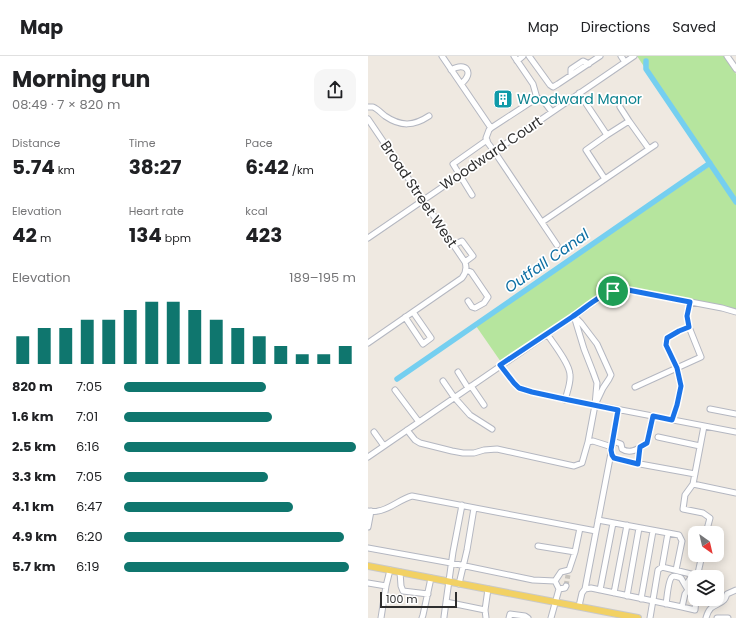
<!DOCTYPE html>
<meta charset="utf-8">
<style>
:root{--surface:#fff;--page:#f6f6f6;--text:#202124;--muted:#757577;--line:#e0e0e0;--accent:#0f766e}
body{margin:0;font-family:Poppins,sans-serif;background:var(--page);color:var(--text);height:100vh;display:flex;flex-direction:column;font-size:15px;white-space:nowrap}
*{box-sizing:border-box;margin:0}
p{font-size:13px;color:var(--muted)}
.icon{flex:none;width:22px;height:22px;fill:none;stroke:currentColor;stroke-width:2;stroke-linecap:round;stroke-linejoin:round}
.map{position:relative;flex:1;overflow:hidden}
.sheet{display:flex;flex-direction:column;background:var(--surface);width:368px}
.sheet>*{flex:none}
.needle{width:26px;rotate:146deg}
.tools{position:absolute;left:320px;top:470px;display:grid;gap:8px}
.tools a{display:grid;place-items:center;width:36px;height:36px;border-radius:8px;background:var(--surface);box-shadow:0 2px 10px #0003;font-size:20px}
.scale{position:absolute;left:12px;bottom:10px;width:77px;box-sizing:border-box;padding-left:4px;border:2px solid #2e2e2e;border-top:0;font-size:11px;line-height:14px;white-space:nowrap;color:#2e2e2e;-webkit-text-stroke:3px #fff;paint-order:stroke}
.pin{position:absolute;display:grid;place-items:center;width:34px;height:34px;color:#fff;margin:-17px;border:2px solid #fff;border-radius:50%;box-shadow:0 1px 4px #0007}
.round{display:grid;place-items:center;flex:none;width:42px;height:42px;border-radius:12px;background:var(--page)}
.headline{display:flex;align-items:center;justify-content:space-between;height:68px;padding:0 12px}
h1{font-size:22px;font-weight:700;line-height:30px}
.figures{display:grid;grid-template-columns:repeat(3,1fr);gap:6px;height:68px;padding:4px 12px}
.figures div{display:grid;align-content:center}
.figures b{font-size:20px;font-weight:700}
.figures small{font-size:11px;font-weight:400}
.figures p{font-size:11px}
.chart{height:112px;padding:8px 12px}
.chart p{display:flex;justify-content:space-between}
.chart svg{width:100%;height:72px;margin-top:4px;stroke:var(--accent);stroke-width:6}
ul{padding:0 12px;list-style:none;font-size:13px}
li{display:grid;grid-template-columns:64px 48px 1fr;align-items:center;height:30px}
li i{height:10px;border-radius:5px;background:var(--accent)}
header{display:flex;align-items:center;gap:24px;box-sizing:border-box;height:56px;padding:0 20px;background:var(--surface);border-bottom:1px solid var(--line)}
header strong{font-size:19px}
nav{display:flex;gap:22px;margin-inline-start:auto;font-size:14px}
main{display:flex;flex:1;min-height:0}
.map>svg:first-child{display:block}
</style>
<header>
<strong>Map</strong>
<nav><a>Map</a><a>Directions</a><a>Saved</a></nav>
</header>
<main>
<section class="sheet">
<div class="headline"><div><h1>Morning run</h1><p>08:49 · 7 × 820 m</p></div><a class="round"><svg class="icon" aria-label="share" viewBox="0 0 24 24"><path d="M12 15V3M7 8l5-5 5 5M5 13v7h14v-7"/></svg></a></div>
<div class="figures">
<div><p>Distance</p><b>5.74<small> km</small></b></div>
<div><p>Time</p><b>38:27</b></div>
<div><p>Pace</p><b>6:42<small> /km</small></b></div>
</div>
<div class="figures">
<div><p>Elevation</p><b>42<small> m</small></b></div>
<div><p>Heart rate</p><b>134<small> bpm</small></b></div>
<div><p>kcal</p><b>423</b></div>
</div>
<div class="chart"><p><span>Elevation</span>189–195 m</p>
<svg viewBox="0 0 160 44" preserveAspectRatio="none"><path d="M5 44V27M15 44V22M25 44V22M35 44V17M45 44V17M55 44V11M65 44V6M75 44V6M85 44V11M95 44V17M105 44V22M115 44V27M125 44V33M135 44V38M145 44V38M155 44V33"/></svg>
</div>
<ul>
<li><b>820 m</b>7:05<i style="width:61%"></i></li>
<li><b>1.6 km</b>7:01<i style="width:64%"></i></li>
<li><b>2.5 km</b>6:16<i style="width:100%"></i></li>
<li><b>3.3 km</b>7:05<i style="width:62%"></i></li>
<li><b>4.1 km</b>6:47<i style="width:73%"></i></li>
<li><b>4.9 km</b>6:20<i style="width:95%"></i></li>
<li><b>5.7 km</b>6:19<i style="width:97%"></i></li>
</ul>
</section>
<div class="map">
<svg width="368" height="562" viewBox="0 0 368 562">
<rect width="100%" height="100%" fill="#efe9e1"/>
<!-- green -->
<path fill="#b6e59e" d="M269 0H356L368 18V253L354 249 260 232 251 231 244 232 231 238 204 258 133 306 108 270 342 110Z"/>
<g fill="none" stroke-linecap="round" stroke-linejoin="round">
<!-- canal -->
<path stroke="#75cff0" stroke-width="5.5" d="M278 5V13L368 146
M29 323 342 107"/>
<!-- minor-tunnel -->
<path stroke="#c8c4bd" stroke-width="5" stroke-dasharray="5 2.5" stroke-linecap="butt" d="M198 530 200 519"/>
<defs>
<path id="minor" d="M74 0 123 72
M146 0 165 28 169 42
M161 0 182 29 185 31 190 28 232 0
M253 0 257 6
M359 0 368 13
M149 5 155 0
M83 14C98 5 107 17 93 28
M203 19V13L215 5 221 8
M0 51H5C10 53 13 57 17 60 33 71 46 70 61 60
M252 51 261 65
M184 56 174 43 169 42 123 72 121 74 118 82 120 87 126 95 189 189
M0 63 97 206C99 212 98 217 94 222L0 287
M281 93 287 89
M237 123 218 94 239 79
M104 139 85 108 119 84
M174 166 281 93 261 65 239 79 211 37
M0 182 266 0
M85 189 94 185 105 200 97 206
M98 214 103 216 120 241 116 247 107 252 104 251 100 245
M206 260 213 267 229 288 243 319 241 323 235 332 227 349 229 327 225 316 216 293Z
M37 261 55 288 63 282 45 256
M179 278C185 287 202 308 202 319 203 327 199 336 197 344
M132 309 146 327 151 332 164 336 201 344 368 376
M90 316 100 332
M75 325 86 341 102 359 124 373
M103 330 116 349
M267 331 333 301 321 271
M27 334 51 366
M227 349 220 386 225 385 244 391
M342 353 368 358
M250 354 243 394V399L246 402 261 406 327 418
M304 364 309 349 313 330 309 312 298 289 299 282 311 275 321 271 319 259 322 246
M336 370 325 428 317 439 315 453 335 457 342 462 338 477
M39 374 47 384 52 387 84 395 95 397H106L116 394 129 393 206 410 214 407 220 386
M6 376 16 390
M290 381 332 390
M245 385 253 388 254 393C263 399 271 392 279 387L285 360
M0 401 239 237 251 234H260L354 252 368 256
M270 408 272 391
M325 428 368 437
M94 449 85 496 78 546 117 554 120 533
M0 455C3 455 7 456 10 455 21 454 32 443 44 440L228 475
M230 464 311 479 314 485 308 514
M0 471 3 455
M170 490 207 496
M0 492 83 507 165 524 187 525
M294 511 300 477
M32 516 33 530 35 535 60 538
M0 527 18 530 13 562
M91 528 99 494 106 452
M18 530 22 514
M191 533 197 532 198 530
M217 533 223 532 314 551 317 538 320 534 327 530
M232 534 245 467
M320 534V526L323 521 327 522
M246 537 259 469
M259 540 271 472
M273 543 285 475
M298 548C299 543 300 524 304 521 306 519 310 521 313 522L320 534
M211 550 214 537 217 533 243 397
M314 551 327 554 328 543
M117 554 118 562
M76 561 78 546
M54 562 55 559 63 522
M141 562 142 558 157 560 160 562
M183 562 191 533 187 525 193 516 201 514 207 496 212 472
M282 562 290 514 294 511 327 519 330 517 334 499
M338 562C342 547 349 551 356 544 358 542 358 540 359 538L368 534
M349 562H360"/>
<path id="major" d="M0 510 270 562"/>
</defs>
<!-- minor casing -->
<use href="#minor" stroke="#b4b7c1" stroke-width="7"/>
<!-- major casing -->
<use href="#major" stroke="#c9c9c9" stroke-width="8"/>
<!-- minor -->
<use href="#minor" stroke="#fff" stroke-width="5"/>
<!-- major -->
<use href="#major" stroke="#f2d163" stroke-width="6"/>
</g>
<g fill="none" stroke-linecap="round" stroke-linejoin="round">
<defs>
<path id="route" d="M251 234H260L322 246 319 260 321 271 311 275 299 282 298 289 309 312 313 330 309 349 304 364 285 360 279 387 272 391 270 408 246 402 244 399 243 394 250 354 201 344 164 336 151 332 146 327 132 309C156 293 180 277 204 261 219 251 233 237 251 234Z"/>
</defs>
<!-- route casing -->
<use href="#route" stroke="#fff" stroke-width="8"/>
<!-- route -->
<use href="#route" stroke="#1a73e8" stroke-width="5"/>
</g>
<!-- icons -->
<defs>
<symbol id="building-square" viewBox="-11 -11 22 22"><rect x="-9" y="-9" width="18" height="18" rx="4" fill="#0f9aa8" stroke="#fff"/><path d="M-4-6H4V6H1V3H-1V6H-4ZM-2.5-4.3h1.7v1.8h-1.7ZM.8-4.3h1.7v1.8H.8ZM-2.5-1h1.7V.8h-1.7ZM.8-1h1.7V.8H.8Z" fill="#fff"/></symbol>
</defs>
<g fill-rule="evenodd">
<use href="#building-square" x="124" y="32" width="22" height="22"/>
</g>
<g text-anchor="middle" stroke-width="3.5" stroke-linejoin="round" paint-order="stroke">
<!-- culture labels -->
<g font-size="14" fill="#0d838f" stroke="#fff" text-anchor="start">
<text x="149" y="48">Woodward Manor</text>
</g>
<!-- street labels -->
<g font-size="14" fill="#2e2e2e" stroke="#fff">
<text transform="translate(123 97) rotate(-34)" y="5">Woodward Court</text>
<text transform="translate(51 138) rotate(56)" y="5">Broad Street West</text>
</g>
<!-- water labels -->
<g font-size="15" font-style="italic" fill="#0d6fa3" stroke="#fff">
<text transform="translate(179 205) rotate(-35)" y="5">Outfall Canal</text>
</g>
</g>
</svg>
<div class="tools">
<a><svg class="needle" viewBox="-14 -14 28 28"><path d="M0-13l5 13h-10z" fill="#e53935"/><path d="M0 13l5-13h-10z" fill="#757577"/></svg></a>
<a><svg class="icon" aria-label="layers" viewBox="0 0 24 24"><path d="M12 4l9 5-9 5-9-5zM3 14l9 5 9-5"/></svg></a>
</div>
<div class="scale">100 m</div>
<div class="pin" style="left:245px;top:235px;background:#1e9e55"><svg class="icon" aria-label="arrive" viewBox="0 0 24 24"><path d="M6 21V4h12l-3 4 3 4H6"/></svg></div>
</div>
</main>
